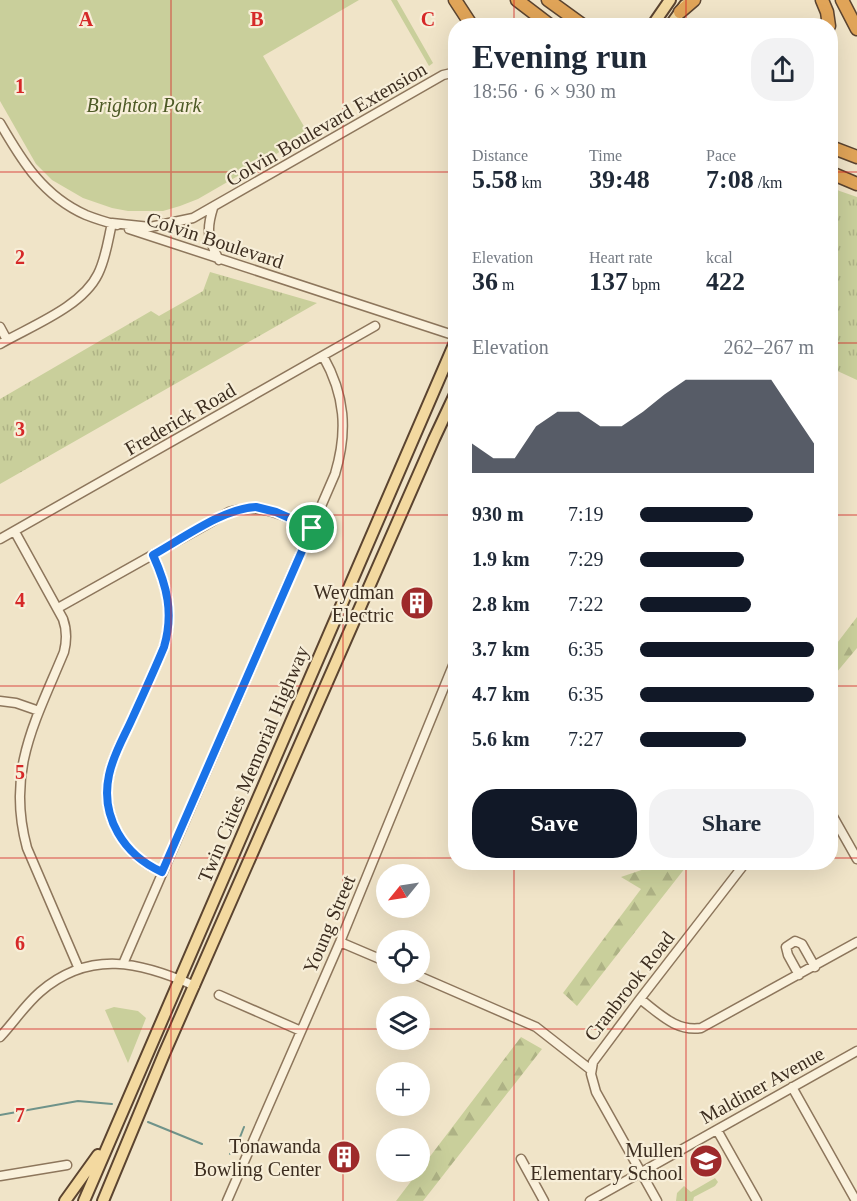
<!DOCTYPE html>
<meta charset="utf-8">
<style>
:root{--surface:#fff;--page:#f2f2f3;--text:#1f2937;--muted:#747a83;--accent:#111827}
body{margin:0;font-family:"Times New Roman",serif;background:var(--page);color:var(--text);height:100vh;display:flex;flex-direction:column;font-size:22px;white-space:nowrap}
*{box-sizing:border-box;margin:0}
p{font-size:20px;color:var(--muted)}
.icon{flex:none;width:33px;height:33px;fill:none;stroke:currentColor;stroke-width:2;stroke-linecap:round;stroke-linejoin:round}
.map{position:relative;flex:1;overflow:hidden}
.drawer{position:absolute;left:448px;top:18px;width:390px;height:852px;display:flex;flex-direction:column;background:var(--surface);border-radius:24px;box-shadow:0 6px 24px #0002}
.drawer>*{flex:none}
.needle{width:39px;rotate:240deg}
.fabs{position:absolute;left:376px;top:864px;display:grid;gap:12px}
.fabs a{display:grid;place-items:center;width:54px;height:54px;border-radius:50%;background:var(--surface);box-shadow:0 6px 24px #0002;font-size:30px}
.pin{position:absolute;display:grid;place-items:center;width:51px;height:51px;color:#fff;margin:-26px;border:3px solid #fff;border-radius:50%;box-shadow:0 2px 6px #0007}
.round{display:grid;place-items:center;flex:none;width:63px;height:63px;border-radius:24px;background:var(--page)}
.summary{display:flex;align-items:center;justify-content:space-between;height:102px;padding:0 24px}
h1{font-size:33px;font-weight:700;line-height:45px}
.figures{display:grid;grid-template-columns:repeat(3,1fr);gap:9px;height:102px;padding:6px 24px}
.figures div{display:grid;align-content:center}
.figures b{font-size:26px;font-weight:700}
.figures small{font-size:16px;font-weight:400}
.figures p{font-size:16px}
.chart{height:168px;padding:12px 24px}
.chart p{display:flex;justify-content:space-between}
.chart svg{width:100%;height:108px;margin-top:6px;fill:var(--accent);opacity:.7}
.cta{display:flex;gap:12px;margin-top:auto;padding:12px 24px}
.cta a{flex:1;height:69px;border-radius:24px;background:var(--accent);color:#fff;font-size:24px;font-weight:700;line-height:69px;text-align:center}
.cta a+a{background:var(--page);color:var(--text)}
ul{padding:0 24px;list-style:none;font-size:20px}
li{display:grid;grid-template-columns:96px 72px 1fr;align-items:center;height:45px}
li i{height:15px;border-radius:8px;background:var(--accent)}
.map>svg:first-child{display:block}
</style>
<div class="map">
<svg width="857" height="1201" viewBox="0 0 857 1201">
<defs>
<pattern id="grass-tufts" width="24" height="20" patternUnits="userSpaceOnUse" patternTransform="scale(1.5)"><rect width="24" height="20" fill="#c9cf9b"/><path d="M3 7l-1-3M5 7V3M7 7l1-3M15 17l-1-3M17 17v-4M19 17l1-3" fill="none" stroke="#aeb285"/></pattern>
<pattern id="forest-firs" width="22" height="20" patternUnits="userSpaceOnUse" patternTransform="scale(1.5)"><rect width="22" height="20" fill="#c9cf9b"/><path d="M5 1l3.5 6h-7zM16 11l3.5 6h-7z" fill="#aeb285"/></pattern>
</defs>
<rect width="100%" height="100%" fill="#f0e4c8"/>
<!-- grass -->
<path fill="url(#grass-tufts)" d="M831 188 857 197V380L831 368Z
M210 272 317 303 0 484V399L151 311 159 316 203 291Z"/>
<!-- forest -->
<path fill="url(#forest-firs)" d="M857 617V648L831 679V651Z
M662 863H689L577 1006 563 993 641 889 621 877Z
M521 1037 542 1049 423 1201H396Z"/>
<!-- park -->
<path fill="#c9cf9b" d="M0 0H359L263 56 309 135 198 199 180 206 163 211H128L112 208 83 198 52 180 36 164 0 101Z
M391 0H397L433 63 429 66Z
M114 1007 138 1011 146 1018 128 1063 105 1010Z
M715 1178 718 1182 715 1186 694 1197 693 1201H676L677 1193 684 1186 691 1192Z"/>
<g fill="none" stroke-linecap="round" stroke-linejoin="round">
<!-- stream -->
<path stroke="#6f938a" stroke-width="2" d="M0 1115 78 1101 112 1104
M148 1122 202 1144
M230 1154 235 1150 244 1127"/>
<defs>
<path id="minor" d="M0 123C22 161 43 196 86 215 96 219 106 222 117 225
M213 208C206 230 208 239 219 260
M129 229 456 336
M0 327 7 340
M0 344C31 326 82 307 98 274 106 258 108 240 112 223L150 227 193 218 443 75 456 72
M15 532 63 619C67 630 67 640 64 652 35 722 6 771 27 848L79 969
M0 539 375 326
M153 555C167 586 174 613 164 647 154 671 143 695 132 719 124 737 113 755 109 775 100 816 124 856 162 872
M58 608 229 512C260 502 284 516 312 528
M0 701 16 703 39 711
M831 813 857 859
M340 942 387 962
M123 964 335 474C348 431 345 395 323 356
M414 974 536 1027 591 1070
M799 975 788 955 786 947 795 941 802 944 815 967
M219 995 301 1031
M640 999C659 1013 676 1032 701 1028L857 942
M0 1037C14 1022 25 1005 40 992 90 949 141 962 195 986
M792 1087 856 1201
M717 1130 757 1201
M521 1159 544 1201
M0 1176 67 1165
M227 1201 340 942 456 658
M590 1201 857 1051
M657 1201 596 1092 591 1074 593 1062 640 999 746 862"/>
<path id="major" d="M652 26 670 0
M670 26 685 5
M65 1201 98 1155
M84 1201 456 340
M103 1201 164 1054 434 439 456 392"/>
<path id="highway" d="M455 0 472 26
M517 0 551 26
M548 0 584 26
M822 0 827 12 829 26
M842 0 857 29
M680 12 694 0
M831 147 857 157
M831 173 857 184"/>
</defs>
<!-- minor casing -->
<use href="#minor" stroke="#8d765c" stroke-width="11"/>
<!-- major casing -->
<use href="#major" stroke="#5b4430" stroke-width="14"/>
<!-- highway casing -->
<use href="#highway" stroke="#5b4430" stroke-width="15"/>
<!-- minor -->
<use href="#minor" stroke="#faf1dc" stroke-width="8"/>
<!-- major -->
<use href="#major" stroke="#f3d9a0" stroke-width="10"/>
<!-- highway -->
<use href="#highway" stroke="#e0a458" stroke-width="12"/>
</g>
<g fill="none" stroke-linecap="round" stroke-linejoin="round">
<defs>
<path id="route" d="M256 507 276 512 312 528 162 872C124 855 100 817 109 775 113 755 124 737 132 719 143 695 154 671 164 647 174 613 167 586 153 555 182 539 224 508 256 507Z"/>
</defs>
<!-- route casing -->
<use href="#route" stroke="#fff" stroke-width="12"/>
<!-- route -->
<use href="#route" stroke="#1a73e8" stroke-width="8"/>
</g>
<!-- grid -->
<path fill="none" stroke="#d62828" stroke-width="1.5" stroke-opacity="0.55" d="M171 0V1201M343 0V1201M514 0V26M686 0V26M0 172H456M831 172H857M0 343H456M831 343H857M0 515H456M831 515H857M0 686H456M831 686H857M0 858H456M831 858H857M514 862V1201M686 862V1201M0 1029H387M420 1029H857"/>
<!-- icons -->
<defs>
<symbol id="building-disc" viewBox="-11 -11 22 22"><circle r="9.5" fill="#9e2a2b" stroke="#f7eed8"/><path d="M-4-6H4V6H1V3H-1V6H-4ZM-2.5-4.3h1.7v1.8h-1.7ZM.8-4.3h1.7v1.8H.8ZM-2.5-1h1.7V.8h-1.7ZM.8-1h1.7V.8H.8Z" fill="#fff"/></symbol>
<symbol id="school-disc" viewBox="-11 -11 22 22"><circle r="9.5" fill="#9e2a2b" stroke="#f7eed8"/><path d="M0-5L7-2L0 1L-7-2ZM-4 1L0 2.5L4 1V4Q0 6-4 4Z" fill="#fff"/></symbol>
</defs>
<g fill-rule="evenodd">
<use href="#building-disc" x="398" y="584" width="38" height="38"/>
<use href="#building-disc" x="325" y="1138" width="38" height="38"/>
<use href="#school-disc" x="687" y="1142" width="38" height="38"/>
</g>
<g text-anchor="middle" stroke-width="4.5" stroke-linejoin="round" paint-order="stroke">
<!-- park labels -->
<g font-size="20" font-style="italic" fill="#4d5a26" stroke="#f7eed8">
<text x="144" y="112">Brighton Park</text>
</g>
<!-- street labels -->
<g font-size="20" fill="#3d2e20" stroke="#f7eed8">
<text transform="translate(326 124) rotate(-30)" y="7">Colvin Boulevard Extension</text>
<text transform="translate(215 240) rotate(18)" y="7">Colvin Boulevard</text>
<text transform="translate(180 419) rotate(-30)" y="7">Frederick Road</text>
<text transform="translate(253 764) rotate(-67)" y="7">Twin Cities Memorial Highway</text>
<text transform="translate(329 924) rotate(-67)" y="7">Young Street</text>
<text transform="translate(629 986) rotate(-52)" y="7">Cranbrook Road</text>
<text transform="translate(762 1085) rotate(-29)" y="7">Maldiner Avenue</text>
</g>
<!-- poi labels -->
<g font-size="20" fill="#3d2e20" stroke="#f7eed8" text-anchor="end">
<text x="394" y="599">Weydman<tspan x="394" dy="23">Electric</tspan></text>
<text x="321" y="1153">Tonawanda<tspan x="321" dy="23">Bowling Center</tspan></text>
<text x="683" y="1157">Mullen<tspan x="683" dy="23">Elementary School</tspan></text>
</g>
</g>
<g font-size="20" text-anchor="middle" font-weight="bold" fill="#d62828" stroke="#f7eed8" stroke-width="4.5" stroke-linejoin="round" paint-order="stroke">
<text x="86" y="26">A</text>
<text x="257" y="26">B</text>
<text x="428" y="26">C</text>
<text x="20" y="93">1</text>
<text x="20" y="264">2</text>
<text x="20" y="436">3</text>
<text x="20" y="607">4</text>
<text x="20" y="779">5</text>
<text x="20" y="950">6</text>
<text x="20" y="1122">7</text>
</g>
</svg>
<div class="fabs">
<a><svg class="needle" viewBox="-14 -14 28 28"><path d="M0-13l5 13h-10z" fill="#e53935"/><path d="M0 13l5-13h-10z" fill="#747a83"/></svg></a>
<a><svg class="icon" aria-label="locate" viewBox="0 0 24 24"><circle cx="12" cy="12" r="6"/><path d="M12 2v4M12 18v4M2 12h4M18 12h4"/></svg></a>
<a><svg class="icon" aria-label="layers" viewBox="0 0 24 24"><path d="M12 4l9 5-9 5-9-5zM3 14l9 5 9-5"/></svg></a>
<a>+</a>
<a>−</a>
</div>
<div class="pin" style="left:312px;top:528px;background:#1e9e55"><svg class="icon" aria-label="arrive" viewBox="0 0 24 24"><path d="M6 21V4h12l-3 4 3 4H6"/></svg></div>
<section class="drawer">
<div class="summary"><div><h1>Evening run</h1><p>18:56 · 6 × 930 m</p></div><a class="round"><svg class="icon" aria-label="share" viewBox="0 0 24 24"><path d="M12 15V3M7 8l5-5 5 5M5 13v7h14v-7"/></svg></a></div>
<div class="figures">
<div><p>Distance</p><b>5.58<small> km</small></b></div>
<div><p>Time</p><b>39:48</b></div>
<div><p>Pace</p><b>7:08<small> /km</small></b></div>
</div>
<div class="figures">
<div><p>Elevation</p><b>36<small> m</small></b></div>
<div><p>Heart rate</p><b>137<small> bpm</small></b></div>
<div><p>kcal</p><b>422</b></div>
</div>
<div class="chart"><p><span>Elevation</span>262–267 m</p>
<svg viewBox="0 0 160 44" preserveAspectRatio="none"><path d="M0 44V32L10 38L20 38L30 25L40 19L50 19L60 25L70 25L80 19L90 12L100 6L110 6L120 6L130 6L140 6L150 19L160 32V44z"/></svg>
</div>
<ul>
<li><b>930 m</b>7:19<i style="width:65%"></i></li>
<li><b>1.9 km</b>7:29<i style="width:60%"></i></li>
<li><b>2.8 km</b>7:22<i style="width:64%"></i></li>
<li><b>3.7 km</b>6:35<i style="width:100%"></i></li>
<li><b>4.7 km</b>6:35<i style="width:100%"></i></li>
<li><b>5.6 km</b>7:27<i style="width:61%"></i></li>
</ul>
<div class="cta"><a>Save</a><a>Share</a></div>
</section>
</div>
